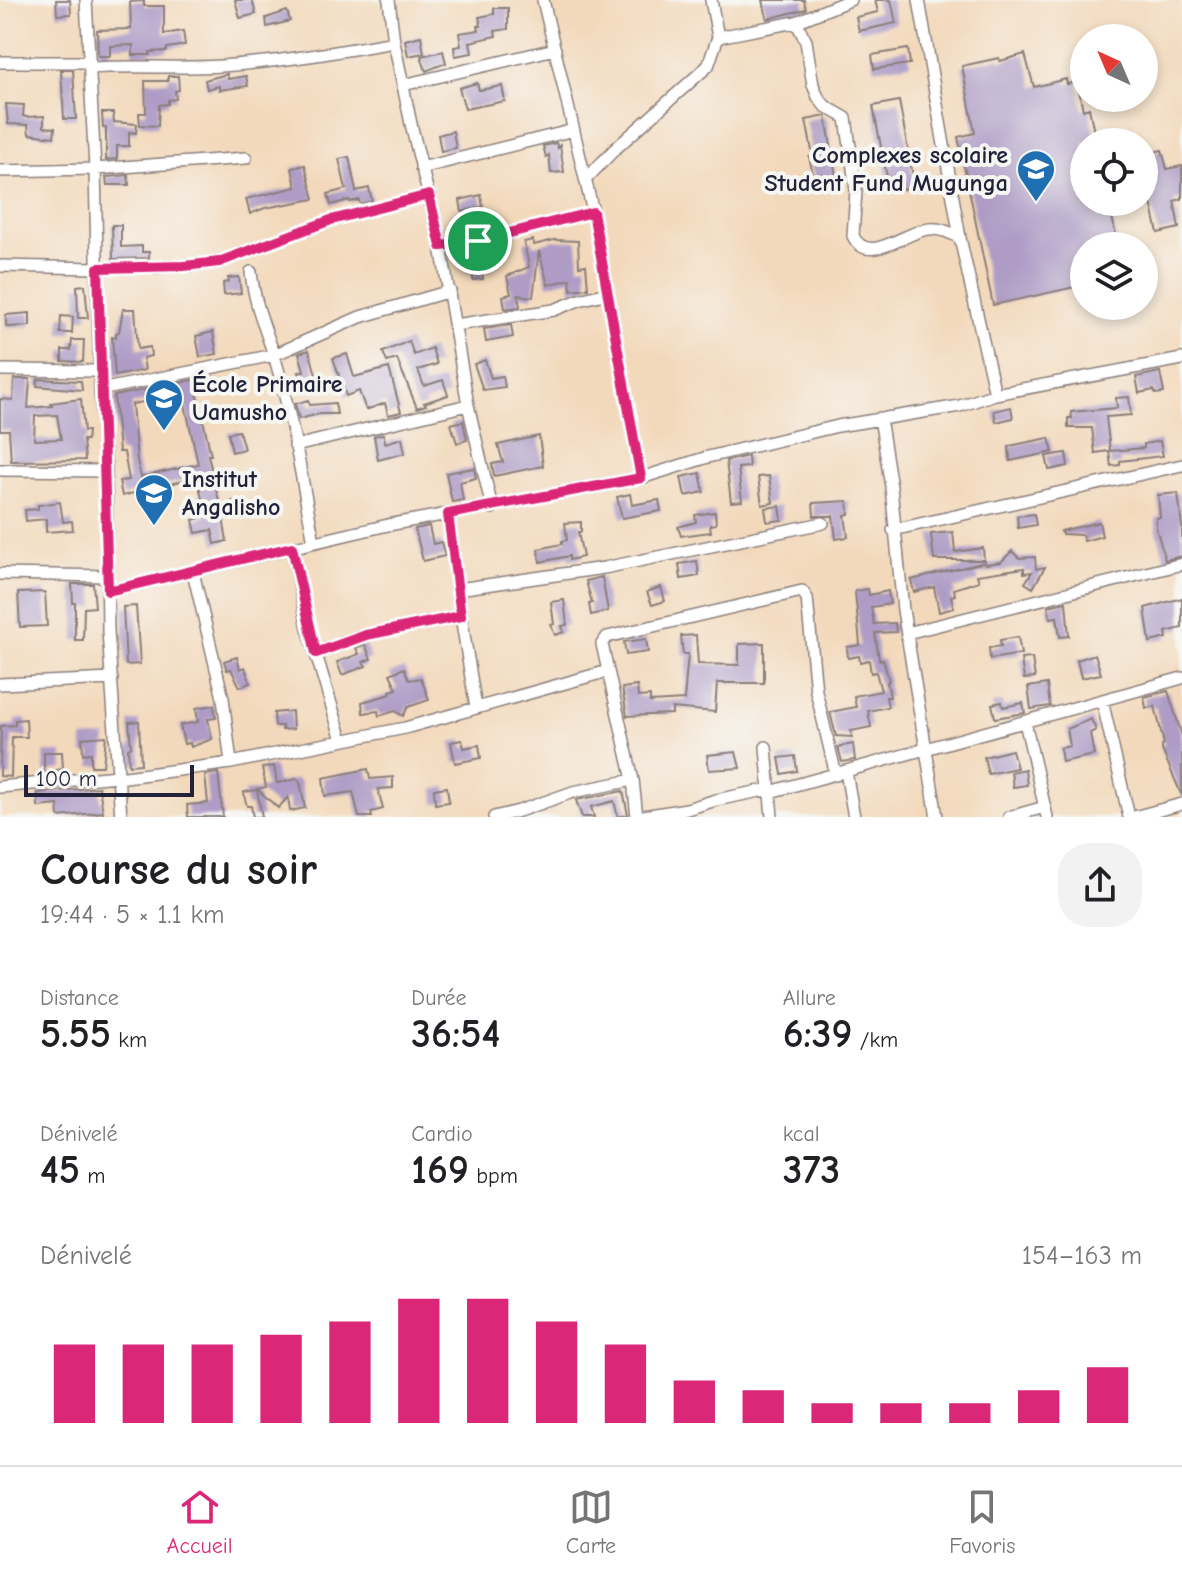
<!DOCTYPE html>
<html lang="fr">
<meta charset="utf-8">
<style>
:root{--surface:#fff;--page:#f2f2f2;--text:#202124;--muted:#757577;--line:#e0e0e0;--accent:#db2777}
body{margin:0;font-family:"Comic Neue",sans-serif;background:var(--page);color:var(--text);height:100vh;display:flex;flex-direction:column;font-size:30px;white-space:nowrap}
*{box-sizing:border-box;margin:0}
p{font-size:26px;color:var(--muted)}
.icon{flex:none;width:44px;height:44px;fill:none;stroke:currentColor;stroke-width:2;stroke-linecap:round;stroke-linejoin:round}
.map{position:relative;height:817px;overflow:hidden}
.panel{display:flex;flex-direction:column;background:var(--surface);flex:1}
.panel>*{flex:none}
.needle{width:52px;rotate:316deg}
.tools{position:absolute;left:1070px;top:24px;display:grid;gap:16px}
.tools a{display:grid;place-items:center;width:88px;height:88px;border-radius:50%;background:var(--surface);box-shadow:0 4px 12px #0003;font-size:40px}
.scale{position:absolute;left:24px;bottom:20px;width:170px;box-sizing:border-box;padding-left:8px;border:4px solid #22223b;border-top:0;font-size:22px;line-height:28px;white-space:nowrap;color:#22223b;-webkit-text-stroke:6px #f6f6f2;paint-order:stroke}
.pin{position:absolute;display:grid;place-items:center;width:68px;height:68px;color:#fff;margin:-34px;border:4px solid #fff;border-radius:50%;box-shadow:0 2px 8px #0007}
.round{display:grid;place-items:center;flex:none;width:84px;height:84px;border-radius:32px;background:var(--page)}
.summary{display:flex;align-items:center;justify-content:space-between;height:136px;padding:0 40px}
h1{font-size:44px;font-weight:600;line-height:60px}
.figures{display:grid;grid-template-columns:repeat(3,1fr);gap:12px;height:136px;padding:8px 40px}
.figures div{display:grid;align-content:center}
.figures b{font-size:40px;font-weight:600}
.figures small{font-size:22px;font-weight:400}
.figures p{font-size:22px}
.chart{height:224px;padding:16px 40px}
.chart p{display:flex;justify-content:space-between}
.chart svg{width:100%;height:144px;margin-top:8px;stroke:var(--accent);stroke-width:6}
.tab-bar{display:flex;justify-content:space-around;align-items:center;height:112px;border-top:2px solid var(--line);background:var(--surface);font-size:22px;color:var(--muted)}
.tab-bar a{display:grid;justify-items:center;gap:4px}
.tab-bar .active{color:var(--accent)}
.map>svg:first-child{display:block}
</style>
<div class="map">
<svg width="1182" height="817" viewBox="0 0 1182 817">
<rect width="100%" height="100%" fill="#f6f6f2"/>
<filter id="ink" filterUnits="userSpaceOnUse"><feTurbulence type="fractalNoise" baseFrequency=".0125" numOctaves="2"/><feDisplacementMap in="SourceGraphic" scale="16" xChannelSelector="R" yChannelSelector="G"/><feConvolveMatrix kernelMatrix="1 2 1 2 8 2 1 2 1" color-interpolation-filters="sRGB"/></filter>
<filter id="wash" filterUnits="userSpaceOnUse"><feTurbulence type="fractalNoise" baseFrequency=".006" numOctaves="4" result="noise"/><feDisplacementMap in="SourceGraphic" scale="32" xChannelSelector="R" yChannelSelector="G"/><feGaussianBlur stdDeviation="1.8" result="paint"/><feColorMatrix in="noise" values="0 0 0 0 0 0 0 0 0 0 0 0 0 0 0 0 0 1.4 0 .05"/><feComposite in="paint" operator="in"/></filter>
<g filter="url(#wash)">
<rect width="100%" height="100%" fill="#f3d9bb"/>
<g id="blocks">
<!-- building -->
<path fill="#ae9cc6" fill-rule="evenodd" d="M56 0H70L71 14 57 15Z
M235 0H252L256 14 240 18Z
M763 0H804L806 9 767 19Z
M875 0H891L896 23 859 31 856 17 878 12Z
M144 1V6H164V34L183 31 185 45 167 48V51L150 52V55H133V45L110 46V56H98L97 30 131 29 130 2Z
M494 8H508V29L495 31 496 36 470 42 472 53 455 56 454 47 461 46 459 33 479 30 478 26H481L479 17 494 14Z
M287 11 290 21 267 27 266 18Z
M421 36 424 53 408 56 405 40Z
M908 49 910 64 874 69 872 55Z
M443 51 446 63 426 71 421 56Z
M1025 54 1034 87 1066 79 1067 84 1077 82 1083 110 1089 108 1096 142H1084V202H1109L1118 246H1084V285L993 305 958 137 975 133 962 66 999 58 1000 61Z
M61 70H73L76 119H64Z
M227 74 228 79 246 76 248 86 219 90V86L207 89 205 80Z
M168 76H178L179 90 175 91 176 99 168 100V104L159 105 158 126 140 125 139 113H146L145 81H168Z
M477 83 479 90 502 86 505 101 465 109 459 88Z
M899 101 915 187 890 192 873 106Z
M6 104 24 105 23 116 26 117 44 116V127L55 128 54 137 29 134 28 125 8 124Z
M102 113H113L114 122 137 124 136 133 129 132V146H117V159L106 160V128H103Z
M826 116 837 182 816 186 809 157 813 156 806 120Z
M453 131 456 148 441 151 438 135Z
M556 143 558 148 560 145 564 172 551 173 549 155 546 157 543 146Z
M1162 150 1167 169 1182 166V199L1174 201 1179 228 1158 233 1150 198 1144 199V154Z
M349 157 356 191 369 188 372 201 360 204 359 200 350 202 349 200 331 205 328 194 346 189 339 159Z
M305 165 314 199 265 208 250 214 246 199 296 187 292 168Z
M128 175 129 185H107L106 177Z
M481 195 483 207 462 212 460 200Z
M112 225H121V247L142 246V252H149V258L113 259Z
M533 240 534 245 554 240 578 241 579 266 586 265 588 288 571 290 570 279 548 285 539 251 533 297 518 295 520 307 505 309 503 296 511 294 507 276 529 267 524 242Z
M496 245 498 256 481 259 483 279 473 280 472 262 459 264 456 253Z
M239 277 241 293 224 295 223 283 229 282 228 278Z
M85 285 88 318H78L77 286Z
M123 309H135L138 349 150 347 151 356 143 358 145 370 115 376 112 337 116 338V333L119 332Z
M30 313V326L6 327V315Z
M61 316 73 317 72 333H60Z
M511 325 513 337 486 342 484 329Z
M213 332 217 354 200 357 196 336Z
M72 340H84L83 362 62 361V350H71Z
M409 341 414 355 432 348 437 364 418 370 424 386 443 380 448 395 424 403 426 405 417 408 397 359 387 362 383 352Z
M309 350 319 385 299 389 297 380 301 379 299 372 304 371 299 353Z
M347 354 354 377 389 368 401 412 388 415 385 403 366 410 359 391 346 396 333 358Z
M485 360 491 378 503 376 505 387 483 390 474 364Z
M1160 372 1164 393 1155 394 1154 390 1139 393 1136 377Z
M208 377 216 380 212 391 195 384 211 455H208L221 509 233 501 238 509 223 518 227 541 215 544 212 530 196 533 193 520 206 516 197 477 122 496 119 481 129 480 124 452H119L114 396ZM183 395 198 464 141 477 137 461 132 404Z
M14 379H30L28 408 52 406 51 403 81 399 84 431H88L87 440H83L85 460 11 461 9 430H0V399L13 400ZM57 415 61 439 34 440 35 416Z
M38 379 81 381 82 390 37 386Z
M1129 397 1131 415 1106 417 1110 451 1144 448V444L1160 441 1163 456 1120 461V465L1111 466 1109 451 1095 453 1092 428H1068V418H1072L1071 412 1117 408 1116 398Z
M308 400 310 405 335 403 337 414H319L299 419 295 404Z
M1011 407 1013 418 996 422 994 411Z
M463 421 467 440 457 443 451 424Z
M239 431 244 449 232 452 228 433Z
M384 434 385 443 402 438 405 453 378 460 374 436Z
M539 436 543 466 494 476 492 464 503 462 498 445Z
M1049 438 1053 452 1010 461 1009 446Z
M1066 453 1068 466 1049 470 1046 456Z
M748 456 749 467 738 468 742 501 731 502 726 461Z
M474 468 476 478 460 482 463 500 452 502 446 473Z
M700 473 704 492 685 496 681 477Z
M769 476 773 503 762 505 758 477Z
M1178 493 1182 526V556L1165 560 1156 527V518L1160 517 1158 495Z
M630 494 632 505 659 500 661 511 622 518 617 497Z
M848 501 849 514 845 515 848 537 836 539 833 516H814L813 503Z
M60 502 63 522 72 521 73 530 46 532V519L26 521 25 510 38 509V505Z
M780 506 782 520 767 522 765 508Z
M715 512 716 524 710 525 711 532 681 536 678 527 696 522 695 515Z
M1034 514 1036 525 1018 528 1017 516Z
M581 522V532H578L583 557 569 560V556L540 562 538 549 562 544V541L567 540 565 523Z
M1099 522 1102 536 1084 541 1082 535 1062 534 1061 531Z
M429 526 433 544 441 542 445 556 423 561 415 529Z
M953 532 955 552 983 548 984 560H934L931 534Z
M1012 551 1019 558 1035 557 1036 569 1045 567 1033 588 1025 583 1032 572 1024 573V568L977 575 979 581 954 589 955 595 951 596 954 608 939 612 934 587 914 592 911 580 985 562V564L1001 562Z
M697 561 699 576 681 579 679 564Z
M602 577 608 611 591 615 589 604 592 603 586 581Z
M72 584H93L95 607 84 608 83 640H75V603H73Z
M661 587 665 601 652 605 647 592Z
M868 589 869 595 888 591 890 604 871 607 874 624 895 623 896 632 875 633 879 660 883 659 889 681 887 682 890 697H886L888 707 868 711 871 727 851 731 852 737 836 736 830 712 856 707 854 696 881 691 876 672 871 673 869 660 860 662 859 656 848 658 847 647 860 645 855 591Z
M45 592 47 626 20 627 18 593Z
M1182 598V628L1166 632 1167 638 1150 642 1145 608Z
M564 600 567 625 562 626 564 632 555 635 551 625 554 624 551 602Z
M1066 602 1069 636 1060 637 1057 617 1050 618 1048 606Z
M136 606 140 664 126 665 123 607Z
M696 635 698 664 739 665V644L764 643V683H717L715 712 672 708V714L627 716 622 688 637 686 638 697 650 696V702L684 700 688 654H683L681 636Z
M1018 637 1021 654 990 659 989 648 1001 646 1000 640Z
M646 639 648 652 626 655 624 642Z
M365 644 371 659 363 662 366 666 342 675 337 662 359 654 356 648Z
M1095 654 1101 674 1081 678 1077 660Z
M237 657 240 669 245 667 250 683 240 687 231 669 227 670 224 661Z
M1032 658 1035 678 1024 679 1021 659Z
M404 668 409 680 421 678 429 700 408 707 403 716 395 711 379 716 378 711 363 713 362 702 391 694 390 691 397 689 390 674Z
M1047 684 1050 706 1031 709 1028 687Z
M1168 691 1182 736V796L1162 750V745L1164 744 1155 706 1146 708 1144 697Z
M1002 702 1003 707 1023 703 1025 713 995 718 992 704Z
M214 705 216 718 208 719 212 739 191 747 190 743 184 744 180 725 198 722 196 708Z
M292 711 293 729 282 730V726H275L274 713Z
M26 719 27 737H12L11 777 0 776 1 726 15 725V720Z
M1091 719 1096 730 1090 733 1094 755 1062 762 1060 748 1070 746 1067 729Z
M139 721 141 764 129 765 128 748 131 747 129 722Z
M106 736 103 766H91V753L83 754 82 738Z
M462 740 464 748 479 745 481 758 455 763 451 742Z
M853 744 855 760 842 762 838 747Z
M1012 750 1017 768 988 774 984 757Z
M44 752H62L63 769 44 772Z
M736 752 740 768 709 770 707 755Z
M795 756 797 771 782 774 779 758Z
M274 766 277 783 297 779 300 782 305 808 290 811 288 797 278 808 257 789 266 787 262 768Z
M368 769 370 779 393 777V788L378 789 383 809 371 812 372 817H359L353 792 325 796 323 778Z
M1025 769 1027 785 1013 787 1011 772Z
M218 773 223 817H188L187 805 208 803 205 775Z
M99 787 103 812 59 817 58 805 38 807V793Z
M447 787 449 802 435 804 434 789Z
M257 790 262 817H253L251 806H247L245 799 244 792Z
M623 791 628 815 618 817 614 801 591 807 594 817H582L576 800Z"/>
</g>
</g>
<g filter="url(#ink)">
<use href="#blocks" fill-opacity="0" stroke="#8a7e7b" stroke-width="2"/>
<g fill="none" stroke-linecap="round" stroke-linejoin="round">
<defs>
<path id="minor" d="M86 0 95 169 100 390 106 471 108 631 121 817
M389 0 394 42 411 124 441 246 468 405 492 508
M543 0 593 212 641 478
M919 0 960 238 995 394
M796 22 806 41 813 85 818 97 825 106 846 118 856 190 853 236C868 267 905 231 929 229 941 228 950 232 960 238
M718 37 796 22 850 0
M0 62H90
M90 68C134 65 178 69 221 66 279 62 336 52 394 42
M403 85 555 49
M421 168 574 130
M0 171 95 169 246 158
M586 179 615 149 708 66 718 37 711 0
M441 246 478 241 593 212
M0 266 98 268 184 266 219 262 331 220 429 195
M251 272C254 302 265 328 274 355 292 416 302 480 314 542
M455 325 554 310 579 300 608 293
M0 370 100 371
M100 390 274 355 360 317 450 291
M880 418 891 487 903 610 937 817
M295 446 468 405
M0 470 106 471
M448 514 461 616 476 708
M893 530 1182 465
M292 547 308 628 342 740
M193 572 223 698 231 763
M0 574 108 576
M458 589 604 568 823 523
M108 591 388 525 641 478 708 457 838 426 960 406 995 394 1182 359
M907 633 1182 564
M316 653 366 635 461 616
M608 671 602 644 607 637 802 591 807 598 816 691 836 775
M0 684 112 679
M1102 700 1129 817
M1025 722 1047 817
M766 747 772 817
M846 772 854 817
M118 778 231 763 405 728 608 671 633 780 637 817
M0 787 117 776
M770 792 1182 678
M494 817 519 811 573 792 633 780
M637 817 687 809 716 800 770 789
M1009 817 1045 807
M1134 817 1182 804"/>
</defs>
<!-- minor casing -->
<use href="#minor" stroke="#8a7e7b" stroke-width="14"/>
<!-- minor -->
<use href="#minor" stroke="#fff" stroke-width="11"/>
</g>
</g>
<g fill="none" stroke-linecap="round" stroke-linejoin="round" filter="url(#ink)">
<defs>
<path id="route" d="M429 195 441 246 478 241 593 212 641 478 448 514 461 616 366 635 316 653 292 547 108 591 98 268 184 266 219 262 331 220Z"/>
</defs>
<!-- route casing -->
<use href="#route" stroke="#fff" stroke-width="16"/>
<!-- route -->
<use href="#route" stroke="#db2777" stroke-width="10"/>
</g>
<!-- icons -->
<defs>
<symbol id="school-pin" viewBox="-11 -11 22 30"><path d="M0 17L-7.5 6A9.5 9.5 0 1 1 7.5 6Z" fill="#1f6fb2" stroke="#f6f6f2"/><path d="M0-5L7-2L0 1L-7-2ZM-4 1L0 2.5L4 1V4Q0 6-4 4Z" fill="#fff"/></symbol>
</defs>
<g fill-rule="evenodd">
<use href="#school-pin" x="1014" y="147" width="44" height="60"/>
<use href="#school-pin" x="142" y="376" width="44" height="60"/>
<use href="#school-pin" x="132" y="471" width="44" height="60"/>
</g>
<g text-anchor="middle" stroke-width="8" stroke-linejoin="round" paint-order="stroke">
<!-- poi labels -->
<g font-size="24" font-weight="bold" fill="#22223b" stroke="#f6f6f2" text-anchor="start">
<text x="1008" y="163" text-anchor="end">Complexes scolaire<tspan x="1008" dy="28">Student Fund Mugunga</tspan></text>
<text x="192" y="392">École Primaire<tspan x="192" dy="28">Uamusho</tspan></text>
<text x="182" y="487">Institut<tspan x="182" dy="28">Angalisho</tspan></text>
</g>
</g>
</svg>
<div class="tools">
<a><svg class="needle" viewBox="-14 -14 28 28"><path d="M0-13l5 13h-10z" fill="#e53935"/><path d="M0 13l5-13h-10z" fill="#757577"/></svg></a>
<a><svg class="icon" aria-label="locate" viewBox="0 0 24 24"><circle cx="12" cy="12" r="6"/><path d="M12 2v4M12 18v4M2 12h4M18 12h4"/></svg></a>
<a><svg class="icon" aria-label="layers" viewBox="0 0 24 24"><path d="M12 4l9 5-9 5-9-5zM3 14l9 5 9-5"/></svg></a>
</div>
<div class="scale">100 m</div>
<div class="pin" style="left:478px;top:241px;background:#1e9e55"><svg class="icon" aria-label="arrive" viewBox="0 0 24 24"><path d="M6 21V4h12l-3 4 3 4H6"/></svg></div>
</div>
<section class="panel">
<div class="summary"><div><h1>Course du soir</h1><p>19:44 · 5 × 1.1 km</p></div><a class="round"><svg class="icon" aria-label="share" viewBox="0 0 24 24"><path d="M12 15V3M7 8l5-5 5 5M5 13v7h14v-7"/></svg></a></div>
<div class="figures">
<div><p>Distance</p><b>5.55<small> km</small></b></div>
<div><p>Durée</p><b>36:54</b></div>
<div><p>Allure</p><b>6:39<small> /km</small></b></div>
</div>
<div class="figures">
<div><p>Dénivelé</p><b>45<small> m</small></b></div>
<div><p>Cardio</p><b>169<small> bpm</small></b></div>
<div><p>kcal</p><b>373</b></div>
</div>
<div class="chart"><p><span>Dénivelé</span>154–163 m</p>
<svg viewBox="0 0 160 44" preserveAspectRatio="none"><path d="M5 44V20M15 44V20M25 44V20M35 44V17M45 44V13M55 44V6M65 44V6M75 44V13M85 44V20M95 44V31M105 44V34M115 44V38M125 44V38M135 44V38M145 44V34M155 44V27"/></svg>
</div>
</section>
<nav class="tab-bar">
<a class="active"><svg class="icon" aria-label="home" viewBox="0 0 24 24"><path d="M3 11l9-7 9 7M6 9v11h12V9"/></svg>Accueil</a>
<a><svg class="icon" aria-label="map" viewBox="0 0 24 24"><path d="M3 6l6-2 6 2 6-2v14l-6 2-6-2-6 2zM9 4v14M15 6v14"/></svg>Carte</a>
<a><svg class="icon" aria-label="saved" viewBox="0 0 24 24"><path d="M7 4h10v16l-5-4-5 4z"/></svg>Favoris</a>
</nav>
